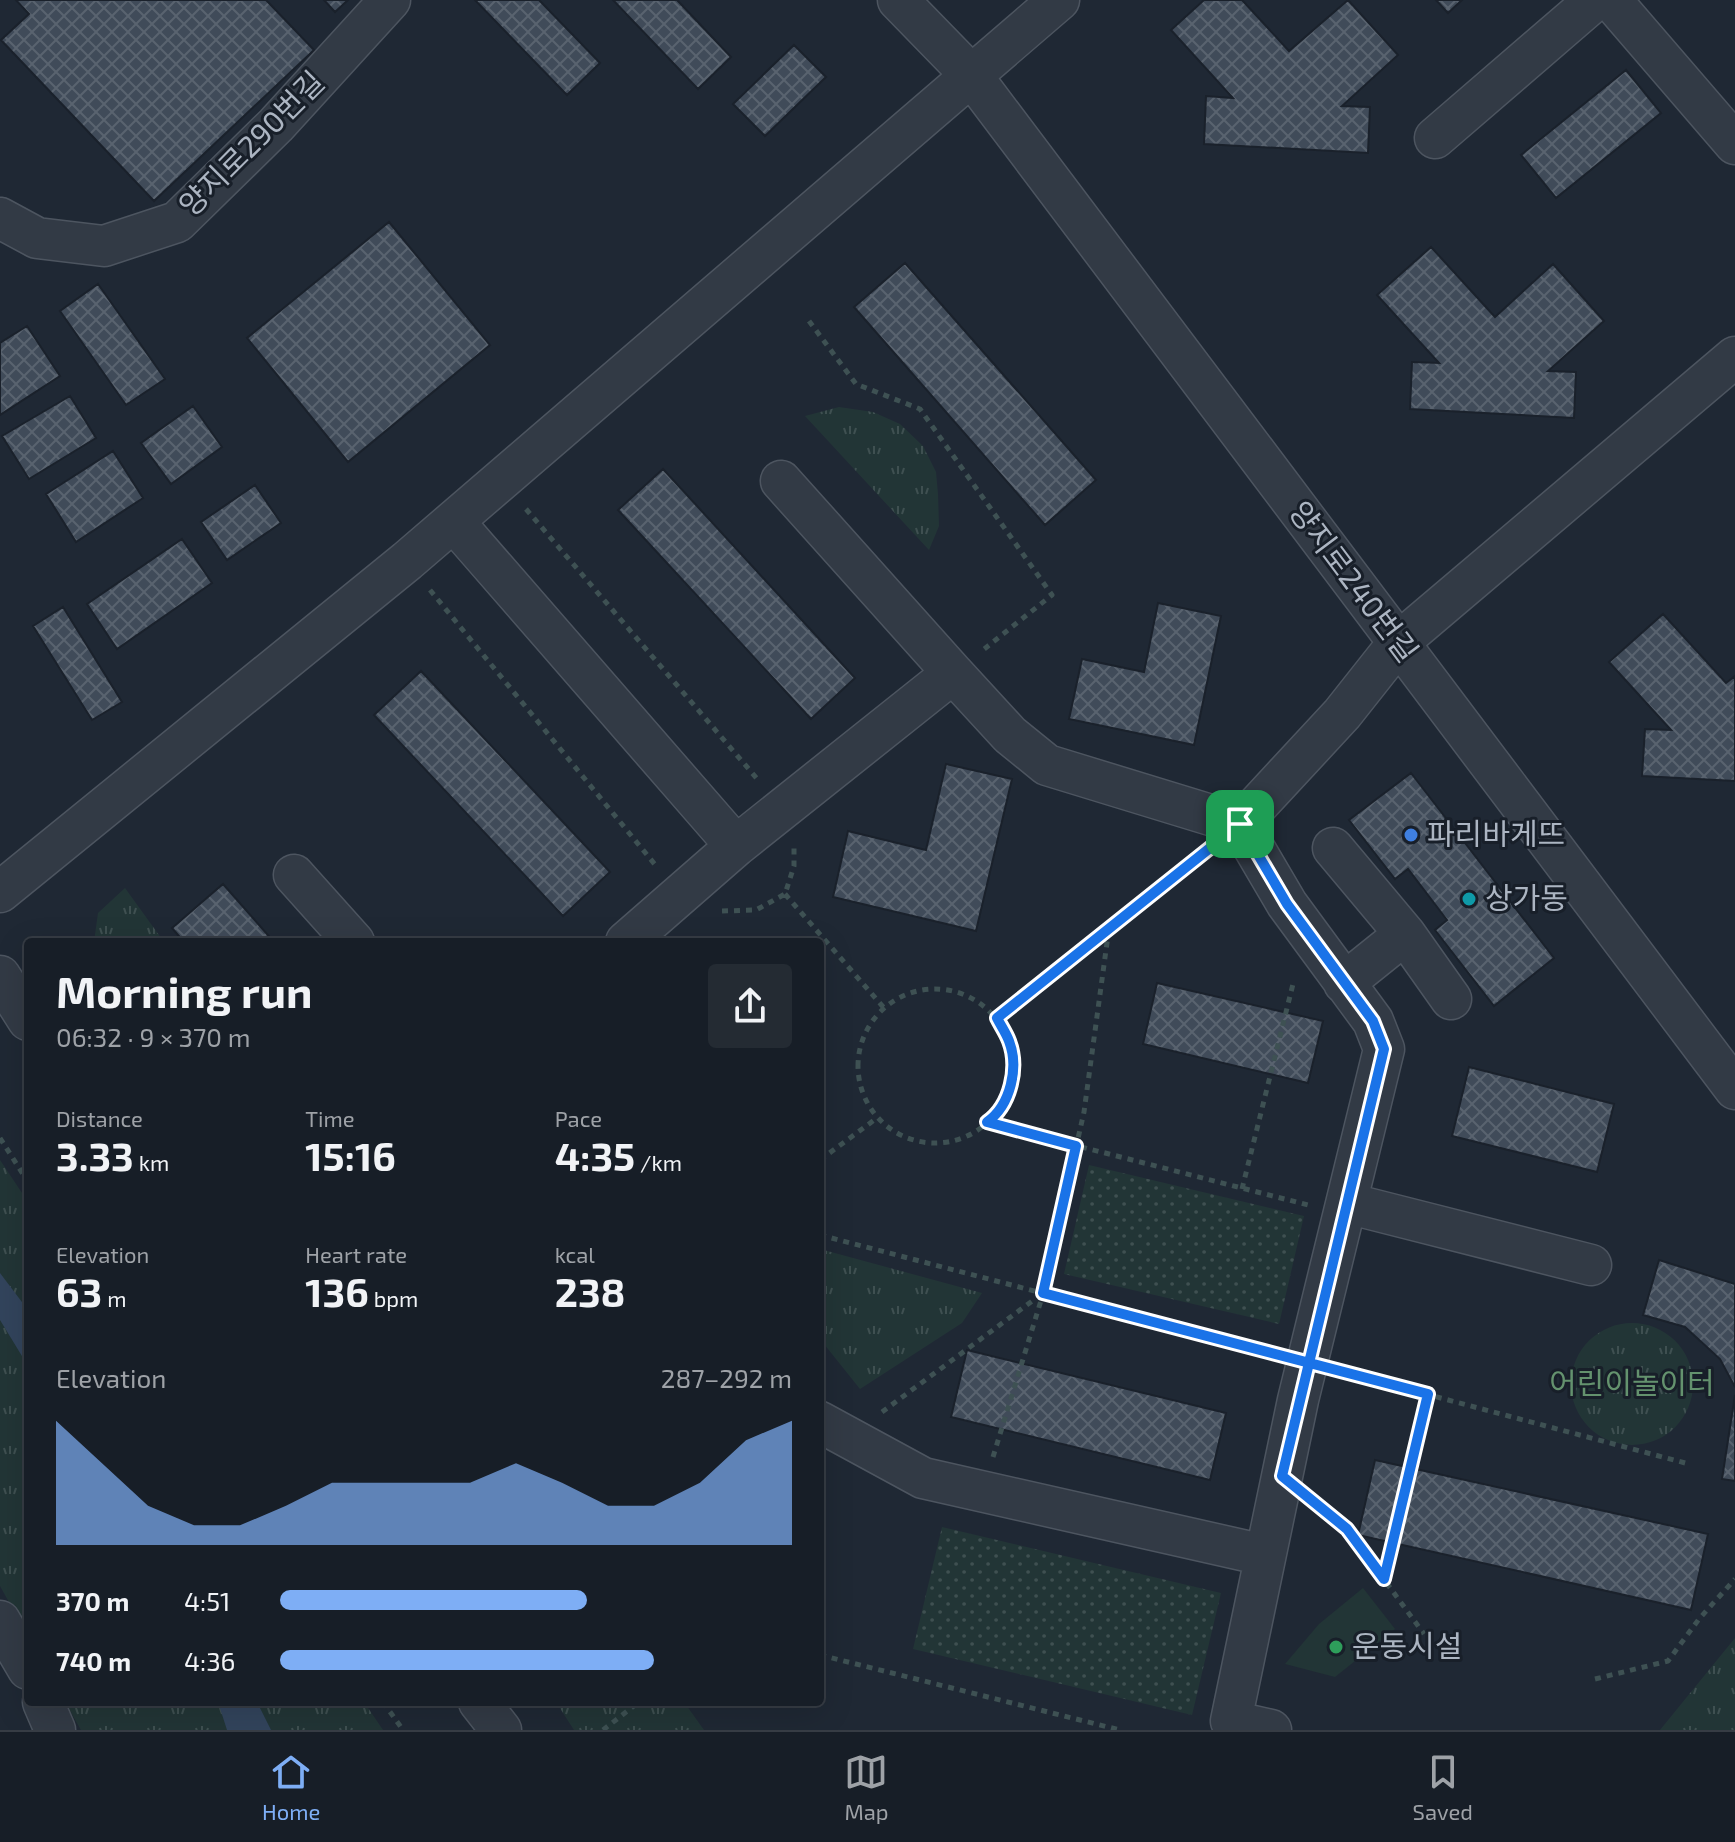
<!DOCTYPE html>
<meta charset="utf-8">
<style>
:root{--surface:#171e27;--page:#242b33;--text:#f1f3f6;--muted:#9ea2a7;--line:#363c44;--accent:#7eaef5}
body{margin:0;font-family:"Exo 2","Noto Sans KR",sans-serif;background:var(--page);color:var(--text);height:100vh;display:flex;flex-direction:column;font-size:30px;white-space:nowrap}
*{box-sizing:border-box;margin:0}
p{font-size:26px;color:var(--muted)}
.icon{flex:none;width:44px;height:44px;fill:none;stroke:currentColor;stroke-width:2;stroke-linecap:round;stroke-linejoin:round}
.map{position:relative;flex:1;overflow:hidden}
.drawer{position:absolute;left:24px;top:938px;width:800px;height:768px;display:flex;flex-direction:column;background:var(--surface);border-radius:8px;box-shadow:0 8px 32px #0002,0 0 0 2px var(--line)}
.drawer>*{flex:none}
.pin{position:absolute;display:grid;place-items:center;width:68px;height:68px;color:#fff;margin:-34px;border-radius:16px;box-shadow:0 4px 12px #0006}
.round{display:grid;place-items:center;flex:none;width:84px;height:84px;border-radius:8px;background:var(--page)}
.headline{display:flex;align-items:center;justify-content:space-between;height:136px;padding:0 32px}
h1{font-size:44px;font-weight:700;line-height:60px}
.figures{display:grid;grid-template-columns:repeat(3,1fr);gap:12px;height:136px;padding:8px 32px}
.figures div{display:grid;align-content:center}
.figures b{font-size:40px;font-weight:700}
.figures small{font-size:22px;font-weight:400}
.figures p{font-size:22px}
.chart{height:224px;padding:16px 32px}
.chart p{display:flex;justify-content:space-between}
.chart svg{width:100%;height:144px;margin-top:8px;fill:var(--accent);opacity:.7}
ul{padding:0 32px;list-style:none;font-size:26px}
li{display:grid;grid-template-columns:128px 96px 1fr;align-items:center;height:60px}
li i{height:20px;border-radius:10px;background:var(--accent)}
.menu{display:flex;justify-content:space-around;align-items:center;height:112px;border-top:2px solid var(--line);background:var(--surface);font-size:22px;color:var(--muted)}
.menu a{display:grid;justify-items:center;gap:4px}
.menu .current{color:var(--accent)}
.map>svg:first-child{display:block}
</style>
<div class="map">
<svg width="1735" height="1730" viewBox="0 0 1735 1730">
<defs>
<pattern id="grass-tufts" width="24" height="20" patternUnits="userSpaceOnUse" patternTransform="scale(2)"><rect width="24" height="20" fill="#223536"/><path d="M3 7l-1-3M5 7V3M7 7l1-3M15 17l-1-3M17 17v-4M19 17l1-3" fill="none" stroke="#3f5051"/></pattern>
<pattern id="garden-dots" width="8" height="8" patternUnits="userSpaceOnUse" patternTransform="scale(2)"><rect width="8" height="8" fill="#223536"/><path d="M2 2h.1M6 6h.1" fill="none" stroke="#3f5051" stroke-width="1.8" stroke-linecap="round"/></pattern>
<pattern id="building-cross-hatch" width="8" height="8" patternUnits="userSpaceOnUse" patternTransform="scale(2)"><rect width="8" height="8" fill="#404b59"/><path d="M0 0l8 8M0 8l8-8" fill="none" stroke="#59636f"/></pattern>
</defs>
<rect width="100%" height="100%" fill="#1f2834"/>
<!-- grass -->
<path fill="url(#grass-tufts)" d="M839 407 873 412 900 424 923 446 936 472 938 494 939 526 929 550 805 416Z
M125 888 164 942H94L98 913Z
M0 1160 28 1202V1636L0 1586Z
M820 1249 982 1293 962 1323 860 1389 820 1339Z
M1571 1384a61 61 0 1 1 122 0a61 61 0 1 1-122 0Z
M1735 1638V1730H1659H1660Z
M65 1702H364L383 1730H81Z
M556 1702H684L704 1730H574Z"/>
<!-- garden -->
<path fill="url(#garden-dots)" d="M1089 1165 1304 1216 1279 1324 1064 1274Z
M942 1527 1221 1593 1192 1715 913 1649Z"/>
<!-- pitch -->
<path fill="#223536" d="M1363 1588 1395 1629 1335 1677 1285 1664 1319 1624Z"/>
<!-- water -->
<path fill="#32445c" d="M0 1273 28 1310V1366L0 1320Z
M218 1702H257L271 1730H227Z"/>
<!-- building -->
<path fill="url(#building-cross-hatch)" stroke="#1a212b" stroke-width="2" d="M16 0H266L314 50 154 201 1 40 29 14Z
M324 0H348L335 12Z
M475 0H539L600 63 567 95Z
M613 0H677L731 57 698 89Z
M1204 0H1242L1289 51 1348 0 1398 55 1342 106 1370 107 1368 153 1204 144 1206 96 1233 98 1171 30Z
M1436 0H1462L1448 13Z
M794 45 826 77 765 136 733 104Z
M1626 70 1661 113 1556 198 1521 155Z
M389 222 490 345 348 462 247 338Z
M1431 247 1495 317 1553 264 1604 321 1548 371 1576 372 1574 418 1410 409 1412 362 1439 363 1377 295Z
M905 263 1096 480 1045 525 854 307Z
M98 284 165 379 126 405 60 311Z
M27 326 60 376 0 415V343Z
M70 396 96 438 29 479 2 436Z
M193 406 222 447 171 484 141 443Z
M113 451 143 498 76 542 46 494Z
M663 469 855 678 811 719 618 510Z
M255 485 281 523 227 560 201 522Z
M182 539 212 583 117 649 87 604Z
M1158 603 1221 616 1194 745 1069 719 1082 659 1144 672Z
M63 607 122 702 92 720 33 626Z
M1663 614 1726 683 1735 676V781L1642 776 1645 729 1671 730 1609 662Z
M421 671 610 872 563 916 374 715Z
M946 764 1012 779 976 931 833 897 848 831 926 850Z
M1411 773 1554 958 1494 1006 1435 930 1447 920 1408 869 1395 879 1349 820Z
M223 884 274 942H184L172 928Z
M1157 983 1323 1021 1308 1083 1143 1044Z
M1469 1067 1614 1104 1597 1172 1452 1136Z
M1659 1260 1735 1284V1387L1720 1359 1685 1327 1643 1315Z
M967 1350 1226 1413 1210 1480 951 1417Z
M1735 1395V1481L1722 1479Z
M1375 1460 1708 1534 1691 1610 1358 1535Z"/>
<g fill="none" stroke-linecap="round" stroke-linejoin="round">
<defs>
<path id="minor" d="M898 0 971 75 1735 1089
M1611 0 1735 144
M1435 138 1595 0
M0 218 37 238 104 246 177 222 276 125 390 0
M781 481 953 673
M454 522 736 846
M1240 824 1342 714 1399 642 1735 357
M1333 848 1405 934 1451 999
M294 875 354 942
M0 892 407 561 1059 0
M626 942 736 846 953 673 1010 735 1047 765 1240 824 1287 904 1373 1021 1384 1049 1298 1400 1231 1721 1271 1730
M0 976 28 1020
M1344 983 1405 934
M1347 1203 1591 1265
M820 1422 923 1478 1264 1555
M0 1621 28 1669
M43 1702 55 1730
M479 1702 501 1730"/>
</defs>
<!-- minor casing -->
<use href="#minor" stroke="#4d5560" stroke-width="43"/>
<!-- path -->
<path stroke="#3e5153" stroke-width="5" stroke-dasharray="6 6" stroke-linecap="butt" d="M809 321 856 384 920 409 1052 595 983 650
M526 509 759 781
M430 590 657 867
M785 894 884 1008
M722 911 756 910 785 894 794 866V848
M858 1066a77 77 0 1 1 154 0a77 77 0 1 1-154 0Z
M997 1018 1205 852
M988 1123 1308 1205
M0 1138 28 1182
M820 1160 877 1118
M1242 1189 1294 980
M820 1235 1272 1353
M1343 1372 1689 1464
M882 1412 1043 1293 1084 1112 1109 928
M993 1457 1043 1294
M1315 1503 1347 1529 1424 1634
M1384 1578 1428 1394
M820 1655 1120 1730
M1595 1679 1668 1661 1699 1619 1735 1579
M383 1702 403 1730
M603 1730 639 1702"/>
<!-- minor -->
<use href="#minor" stroke="#323a45" stroke-width="40"/>
</g>
<g fill="none" stroke-linecap="round" stroke-linejoin="round">
<defs>
<path id="route" d="M1240 824 997 1018C1001 1026 1006 1033 1009 1041 1019 1067 1011 1105 987 1122L1076 1146 1043 1293 1428 1394 1384 1579 1347 1529 1282 1476 1384 1049 1373 1021 1287 904 1240 824"/>
</defs>
<!-- route casing -->
<use href="#route" stroke="#fff" stroke-width="16"/>
<!-- route -->
<use href="#route" stroke="#1a73e8" stroke-width="10"/>
</g>
<!-- markers -->
<circle fill="#3f7fe0" stroke="#181f29" stroke-width="3" cx="1411" cy="835" r="8"/>
<circle fill="#0f9aa8" stroke="#181f29" stroke-width="3" cx="1469" cy="899" r="8"/>
<circle fill="#2e9e5b" stroke="#181f29" stroke-width="3" cx="1336" cy="1647" r="8"/>
<g text-anchor="middle" stroke-width="6" stroke-linejoin="round" paint-order="stroke">
<!-- street labels -->
<g font-size="30" fill="#acb5c2" stroke="#181f29">
<text transform="translate(252 144) rotate(-45)" y="10">양지로290번길</text>
<text transform="translate(1353 582) rotate(53)" y="10">양지로240번길</text>
</g>
<!-- poi labels -->
<g font-size="30" fill="#acb5c2" stroke="#181f29" text-anchor="start">
<text x="1427" y="845">파리바게뜨</text>
<text x="1485" y="909">상가동</text>
<text x="1352" y="1657">운동시설</text>
</g>
<!-- park labels -->
<g font-size="30" fill="#64926e" stroke="#181f29">
<text x="1632" y="1394">어린이놀이터</text>
</g>
</g>
</svg>
<div class="pin" style="left:1240px;top:824px;background:#1e9e55"><svg class="icon" aria-label="arrive" viewBox="0 0 24 24"><path d="M6 21V4h12l-3 4 3 4H6"/></svg></div>
<section class="drawer">
<div class="headline"><div><h1>Morning run</h1><p>06:32 · 9 × 370 m</p></div><a class="round"><svg class="icon" aria-label="share" viewBox="0 0 24 24"><path d="M12 15V3M7 8l5-5 5 5M5 13v7h14v-7"/></svg></a></div>
<div class="figures">
<div><p>Distance</p><b>3.33<small> km</small></b></div>
<div><p>Time</p><b>15:16</b></div>
<div><p>Pace</p><b>4:35<small> /km</small></b></div>
</div>
<div class="figures">
<div><p>Elevation</p><b>63<small> m</small></b></div>
<div><p>Heart rate</p><b>136<small> bpm</small></b></div>
<div><p>kcal</p><b>238</b></div>
</div>
<div class="chart"><p><span>Elevation</span>287–292 m</p>
<svg viewBox="0 0 160 44" preserveAspectRatio="none"><path d="M0 44V6L10 19L20 32L30 38L40 38L50 32L60 25L70 25L80 25L90 25L100 19L110 25L120 32L130 32L140 25L150 12L160 6V44z"/></svg>
</div>
<ul>
<li><b>370 m</b>4:51<i style="width:60%"></i></li>
<li><b>740 m</b>4:36<i style="width:73%"></i></li>
</ul>
</section>
</div>
<nav class="menu">
<a class="current"><svg class="icon" aria-label="home" viewBox="0 0 24 24"><path d="M3 11l9-7 9 7M6 9v11h12V9"/></svg>Home</a>
<a><svg class="icon" aria-label="map" viewBox="0 0 24 24"><path d="M3 6l6-2 6 2 6-2v14l-6 2-6-2-6 2zM9 4v14M15 6v14"/></svg>Map</a>
<a><svg class="icon" aria-label="saved" viewBox="0 0 24 24"><path d="M7 4h10v16l-5-4-5 4z"/></svg>Saved</a>
</nav>
